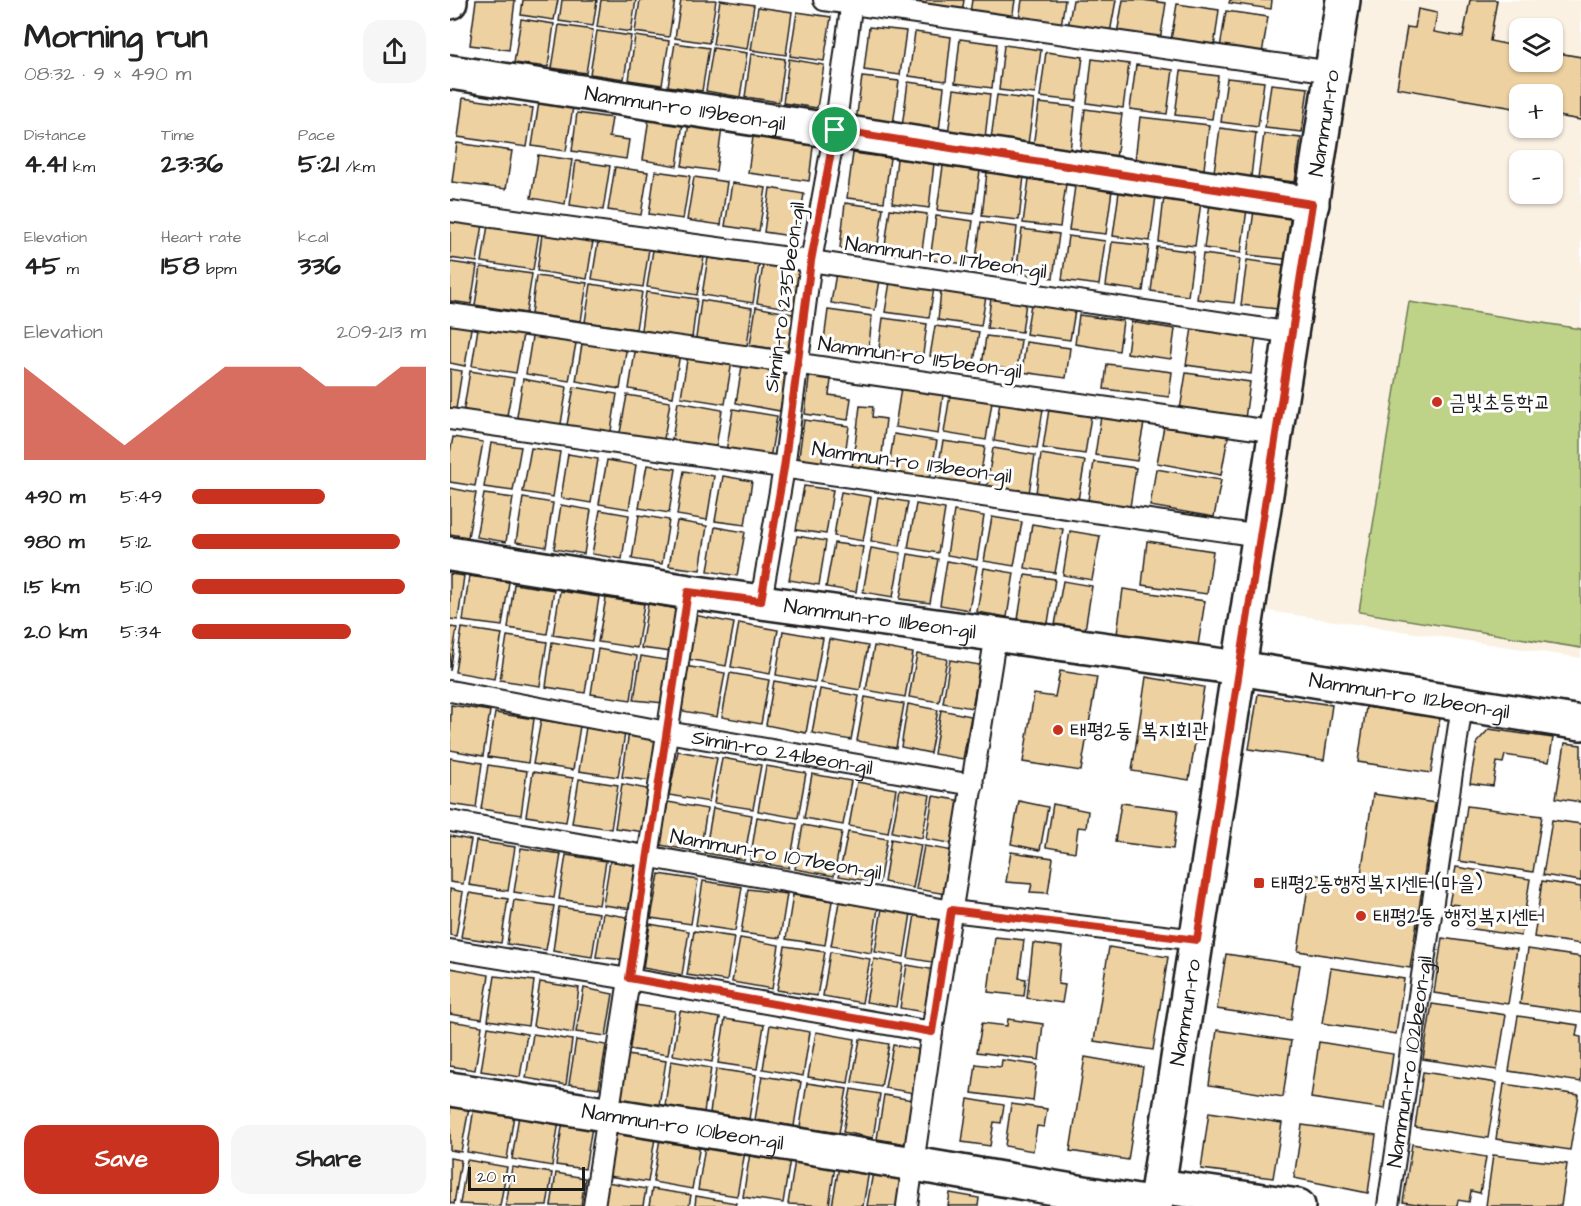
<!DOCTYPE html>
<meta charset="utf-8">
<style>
:root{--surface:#fff;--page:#f6f6f6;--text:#222;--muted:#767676;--accent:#c8321e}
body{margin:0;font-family:"Architects Daughter","Poor Story",sans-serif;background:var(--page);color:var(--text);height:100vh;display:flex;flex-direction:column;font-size:22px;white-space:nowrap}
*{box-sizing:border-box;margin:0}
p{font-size:20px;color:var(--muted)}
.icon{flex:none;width:33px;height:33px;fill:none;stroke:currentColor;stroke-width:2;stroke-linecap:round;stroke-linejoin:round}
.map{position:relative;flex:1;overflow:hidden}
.panel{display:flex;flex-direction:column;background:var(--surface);width:450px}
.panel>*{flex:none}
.tools{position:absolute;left:1059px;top:18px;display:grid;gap:12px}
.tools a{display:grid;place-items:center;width:54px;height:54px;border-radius:12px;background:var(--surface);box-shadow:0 2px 4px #0004;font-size:30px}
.scale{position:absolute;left:18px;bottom:15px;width:117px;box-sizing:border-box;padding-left:6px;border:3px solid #1c1c1c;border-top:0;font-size:16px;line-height:21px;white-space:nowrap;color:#1c1c1c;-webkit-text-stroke:4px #fff;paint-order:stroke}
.pin{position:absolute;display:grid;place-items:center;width:51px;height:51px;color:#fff;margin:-26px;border:3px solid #fff;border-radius:50%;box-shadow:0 2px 6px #0007}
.round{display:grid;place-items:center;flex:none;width:63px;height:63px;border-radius:18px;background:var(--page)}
.summary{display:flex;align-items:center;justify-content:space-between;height:102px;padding:0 24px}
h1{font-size:33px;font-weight:800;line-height:45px}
.figures{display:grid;grid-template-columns:repeat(3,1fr);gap:9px;height:102px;padding:6px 24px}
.figures div{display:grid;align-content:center}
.figures b{font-size:26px;font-weight:800}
.figures small{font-size:16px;font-weight:400}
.figures p{font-size:16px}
.chart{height:168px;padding:12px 24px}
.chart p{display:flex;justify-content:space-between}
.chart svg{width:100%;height:108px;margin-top:6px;fill:var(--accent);opacity:.7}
.cta{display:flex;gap:12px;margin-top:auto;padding:12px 24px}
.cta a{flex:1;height:69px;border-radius:18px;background:var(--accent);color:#fff;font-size:24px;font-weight:800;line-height:69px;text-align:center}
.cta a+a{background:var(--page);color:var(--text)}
ul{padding:0 24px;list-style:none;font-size:20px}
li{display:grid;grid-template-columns:96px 72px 1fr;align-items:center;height:45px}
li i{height:15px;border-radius:8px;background:var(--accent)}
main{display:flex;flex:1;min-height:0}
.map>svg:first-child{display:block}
</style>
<main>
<section class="panel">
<div class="summary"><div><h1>Morning run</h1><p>08:32 · 9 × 490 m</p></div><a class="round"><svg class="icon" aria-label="share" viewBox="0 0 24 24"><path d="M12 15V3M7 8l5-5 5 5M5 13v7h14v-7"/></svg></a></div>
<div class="figures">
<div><p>Distance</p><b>4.41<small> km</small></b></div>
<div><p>Time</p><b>23:36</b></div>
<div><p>Pace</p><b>5:21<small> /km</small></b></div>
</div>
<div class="figures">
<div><p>Elevation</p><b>45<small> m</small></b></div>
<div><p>Heart rate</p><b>158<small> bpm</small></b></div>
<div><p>kcal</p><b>336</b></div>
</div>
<div class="chart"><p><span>Elevation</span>209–213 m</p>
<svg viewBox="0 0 160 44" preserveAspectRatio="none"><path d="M0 44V6L10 14L20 22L30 30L40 38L50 30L60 22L70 14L80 6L90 6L100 6L110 6L120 14L130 14L140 14L150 6L160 6V44z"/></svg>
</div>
<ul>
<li><b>490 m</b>5:49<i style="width:57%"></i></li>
<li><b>980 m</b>5:12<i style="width:89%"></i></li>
<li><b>1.5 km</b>5:10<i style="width:91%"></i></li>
<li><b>2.0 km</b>5:34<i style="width:68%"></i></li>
</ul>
<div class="cta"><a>Save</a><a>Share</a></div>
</section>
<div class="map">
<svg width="1131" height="1206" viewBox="0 0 1131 1206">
<rect width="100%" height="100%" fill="#fff"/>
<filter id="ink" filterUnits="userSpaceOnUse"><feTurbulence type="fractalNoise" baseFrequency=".0167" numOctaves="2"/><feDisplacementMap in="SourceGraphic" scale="12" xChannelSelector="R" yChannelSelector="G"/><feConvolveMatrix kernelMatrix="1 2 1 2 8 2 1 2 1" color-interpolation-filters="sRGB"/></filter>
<g filter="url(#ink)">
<!-- built -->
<path fill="#faf1e3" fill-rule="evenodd" d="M902 0H1131V658L811 610ZM1070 28H1102V62H1070ZM1070 94H1102V128H1070ZM1070 160H1102V194H1070Z"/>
<!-- green -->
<path fill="#bed388" stroke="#6d7852" stroke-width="1.5" d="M959 302 1131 329V648L909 612Z"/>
<!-- building -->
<path fill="#eed1a1" stroke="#1c1c1c" stroke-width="1.5" d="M26 0H65L59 50 20 45Z
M73 0H108L104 20 71 15Z
M112 0H147L143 26 109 21Z
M151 0H186L181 32 147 27Z
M190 0H225L219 37 185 32Z
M231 0H266L259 43 225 38Z
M270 0 304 5 297 49 263 44Z
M471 0H514L512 12 470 6Z
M522 0H565L562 19 520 13Z
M572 0H615L611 26 569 20Z
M623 0H666L660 33 618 27Z
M673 0H692L716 3 710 41 667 34Z
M780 0H822L821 9 779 3Z
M1020 0H1047L1040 41 1070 47V62H1102V52L1131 57V120L1102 115V94H1070V109L947 88 957 27 965 28 968 9 987 13 984 32 1013 37Z
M727 4 769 10 764 47 721 40Z
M308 7 342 12 336 55 301 50Z
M776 11 818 17 812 54 770 48Z
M347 12 381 17 374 61 340 56Z
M71 19 104 24 98 67 64 63Z
M109 25 143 30 136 73 102 68Z
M419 27 456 31 450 75 414 70Z
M147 31 181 36 174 79 140 74Z
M465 32 501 37 496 81 459 76Z
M185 36 219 41 212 85 179 80Z
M510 39 547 44 542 88 505 83Z
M225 43 259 48 252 91 218 86Z
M554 45 591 50 585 94 549 90Z
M263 48 297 53 290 97 256 91Z
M596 52 633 57 627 101 590 97Z
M301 54 335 59 329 102 295 97Z
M339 59 374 65 367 108 333 103Z
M642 59 679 64 673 108 637 103Z
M686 65 723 70 717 114 680 109Z
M731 71 768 76 762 119 725 115Z
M412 77 449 81 443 125 406 121Z
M777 78 814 82 808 127 771 122Z
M458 82 494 87 489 131 452 127Z
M821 84 858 88 852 132 815 128Z
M504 89 540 94 535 138 498 134Z
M547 95 584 100 578 144 541 139Z
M13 98 83 108 77 147 8 137Z
M89 102 123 107 116 151 82 146Z
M589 103 625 107 620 151 583 147Z
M635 109 672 114 666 158 630 153Z
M127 113 162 118 159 137 179 140 176 159 122 151Z
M199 117 233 122 227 166 193 160Z
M690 117 759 125 754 169 685 161Z
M239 123 272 128 266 171 232 166Z
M770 128 806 133 801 177 764 172Z
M304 130 364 138 359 181 298 173Z
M814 134 851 138 845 182 808 178Z
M7 143 62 151 56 189 2 182Z
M403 153 440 158 434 202 397 198Z
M88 155 122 160 115 204 81 198Z
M447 159 484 163 479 208 442 203Z
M126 161 160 166 153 210 120 205Z
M493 166 530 171 524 214 487 210Z
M165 167 198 172 191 215 158 210Z
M205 171 240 176 233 219 199 214Z
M537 172 574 176 569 220 532 216Z
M244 177 277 182 271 225 237 220Z
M579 179 616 184 610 227 573 223Z
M282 183 316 188 309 231 275 226Z
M625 186 662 190 656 234 619 230Z
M320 188 354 194 347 237 314 232Z
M669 192 706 196 700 241 663 236Z
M714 197 751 202 745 246 709 242Z
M395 203 433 208 427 252 390 248Z
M760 204 797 209 791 253 754 248Z
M440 209 477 214 471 258 434 253Z
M804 210 841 215 835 259 798 255Z
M486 216 523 221 517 264 480 260Z
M0 219 33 224 27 262 0 258Z
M531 222 567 227 562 271 525 266Z
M38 225 89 232 83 270 32 262Z
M572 229 609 234 603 278 566 273Z
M92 234 143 241 137 279 87 271Z
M618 236 655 241 649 285 612 280Z
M148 242 199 249 193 287 142 279Z
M662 242 699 246 693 291 656 286Z
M707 247 744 252 738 296 701 291Z
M203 250 254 257 247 295 197 287Z
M753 254 790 259 784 303 747 299Z
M258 258 309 265 303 303 252 295Z
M797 260 834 265 828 309 791 305Z
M0 262 27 266 21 304 0 301Z
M313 265 355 272 348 310 307 303Z
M31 267 82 274 76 313 25 305Z
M386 273 430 280 425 310 381 303Z
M86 276 137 283 131 321 81 314Z
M440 282 484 288 479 318 435 312Z
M141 284 192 292 186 329 135 322Z
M491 290 536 296 531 326 488 320Z
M196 292 247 299 242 338 191 330Z
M541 298 576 302 572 332 537 328Z
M251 300 302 308 297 346 246 338Z
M581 304 625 311 620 340 576 334Z
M306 307 348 315 342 352 300 345Z
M378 310 422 316 419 346 374 340Z
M629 315 673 321 669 351 625 344Z
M0 318 22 322 15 366 0 363Z
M433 318 477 324 473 354 429 348Z
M29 322 74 329 66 373 22 366Z
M681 322 725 329 721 359 677 353Z
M485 326 529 332 524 362 480 356Z
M742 328 806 337 801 374 736 365Z
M83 331 127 338 119 381 76 374Z
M536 336 571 340 567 370 532 366Z
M133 338 177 345 170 389 126 381Z
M576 342 620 348 616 378 572 372Z
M186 346 230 353 223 397 179 389Z
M238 354 282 361 275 404 231 397Z
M293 360 337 367 330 411 286 403Z
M657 364 722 372 719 397 654 389Z
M0 369 12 371 5 415 0 414Z
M360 370 382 373 379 395 401 398 398 420 355 414Z
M20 371 64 378 56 421 13 414Z
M736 373 800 382 795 419 730 410Z
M73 379 117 387 110 430 66 423Z
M124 387 167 394 160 437 116 430Z
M451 388 493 395 488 434 445 427Z
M177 395 220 402 213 445 169 438Z
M500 395 542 402 536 440 494 433Z
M228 402 272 410 265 453 221 446Z
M550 402 593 409 587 448 544 441Z
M410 406 423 407 422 417 436 419 430 472 402 468Z
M283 409 327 416 320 459 276 452Z
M599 409 641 416 635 454 593 448Z
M651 416 694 423 687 461 645 455Z
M354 420 399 426 396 448 374 445 371 467 348 464Z
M714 426 778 437 771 475 707 463Z
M444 434 487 441 480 479 438 472Z
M3 437 33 442 25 486 0 482V453Z
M493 441 535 447 529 485 486 479Z
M41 443 71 447 63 491 34 487Z
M81 448 110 452 103 497 73 492Z
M543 448 585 455 579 493 537 486Z
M118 454 148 459 141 503 111 498Z
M591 454 635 461 628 500 586 493Z
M157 460 186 465 179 509 149 504Z
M644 462 686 468 680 507 638 500Z
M197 465 226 469 219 513 189 508Z
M706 469 771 480 764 517 700 506Z
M234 471 264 476 257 520 227 515Z
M273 476 302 481 295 525 265 521Z
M354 486 383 490 376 534 346 530Z
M0 488 26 493 18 537 0 534Z
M391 492 421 497 413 541 384 536Z
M34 494 63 498 56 542 26 537Z
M428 497 458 502 450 546 421 541Z
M73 498 103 503 96 547 66 542Z
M466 504 495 509 488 553 458 548Z
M111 505 141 510 134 554 104 549Z
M150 510 179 515 172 559 142 554Z
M504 511 534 516 527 560 497 555Z
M189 515 219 520 212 564 182 559Z
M542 517 572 522 564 566 534 561Z
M227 521 257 526 250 570 219 566Z
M582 524 613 529 605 573 575 568Z
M265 527 295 532 287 576 258 571Z
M620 531 650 536 642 580 613 575Z
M347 536 376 541 369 585 339 580Z
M697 541 763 551 757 594 692 585Z
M384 543 413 547 406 592 376 587Z
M421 548 451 553 443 597 413 592Z
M458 554 488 559 480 603 450 599Z
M497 561 527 566 519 610 490 605Z
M534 568 564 573 557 617 527 612Z
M0 574 14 576 8 620 0 619Z
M575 575 605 579 598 623 568 619Z
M19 576 59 582 52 626 13 621Z
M613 581 642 586 635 630 605 625Z
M64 584 104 590 97 634 58 628Z
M673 589 755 601 748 645 667 634Z
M110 591 149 597 142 641 103 635Z
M156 598 194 604 187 648 148 642Z
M198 604 228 609 221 652 191 648Z
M244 615 284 623 276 666 237 659Z
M289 623 328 630 320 674 281 667Z
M0 627 7 628 0 671Z
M12 628 52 634 44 679 5 672Z
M333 631 373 638 365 682 326 675Z
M57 636 97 642 90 686 50 680Z
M379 639 418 646 410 690 371 683Z
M102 642 142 649 135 693 96 687Z
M424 646 463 653 455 697 416 690Z
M148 649 187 656 181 700 141 694Z
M467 654 497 659 489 702 459 697Z
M191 656 221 661 214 703 184 700Z
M500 660 530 665 522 708 493 703Z
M235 666 275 673 267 717 227 710Z
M610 671 647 677 631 771 573 762 584 694 605 697Z
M280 673 319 680 311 724 272 717Z
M696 677 754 687 739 780 682 771Z
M324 681 364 688 356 733 316 725Z
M370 689 409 696 401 740 362 733Z
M808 694 882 705 874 760 799 749Z
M415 697 454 704 446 748 407 741Z
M458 704 488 710 480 753 451 747Z
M1 705 40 711 33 756 0 750Z
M916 707 990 718 981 773 908 762Z
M491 710 521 716 513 759 484 754Z
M45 713 84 719 78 763 38 757Z
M91 720 130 726 123 770 83 764Z
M136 727 175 733 168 777 129 771Z
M1039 729 1103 738 1099 762 1055 755 1053 763 1047 762 1043 786 1020 783 1027 742Z
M179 732 208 739 201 781 172 777Z
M1115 743 1131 745V802L1106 798Z
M228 751 267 758 259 802 219 795Z
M0 758 32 763 26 808 0 804Z
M272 758 311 765 303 809 264 803Z
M38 765 77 771 71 815 31 809Z
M316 766 356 773 348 818 308 811Z
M83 772 123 778 116 822 76 816Z
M362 774 401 781 393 825 354 818Z
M129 779 168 785 161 829 122 823Z
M407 782 446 789 438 833 399 826Z
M172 784 202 790 195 832 165 828Z
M450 789 480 795 472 838 442 832Z
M923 794 985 803 960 968 848 951 860 874 910 881Z
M483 796 513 801 505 844 476 839Z
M569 801 598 807 590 850 561 844Z
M218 802 257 809 250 852 210 845Z
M671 803 728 810 723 849 665 842Z
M603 804 638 811 636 828 628 827 625 852 596 847Z
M1017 806 1092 816 1083 872 1009 861Z
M263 808 302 815 294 860 255 853Z
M307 817 347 824 339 868 300 861Z
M1102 820 1131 824V881L1093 875Z
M353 825 392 832 384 876 345 869Z
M398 832 437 839 429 883 389 876Z
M0 836 21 840 13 884 0 882Z
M441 839 471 845 463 888 434 882Z
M26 841 65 847 58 891 19 885Z
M474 846 504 851 496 894 466 889Z
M71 848 111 854 104 898 64 892Z
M561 852 603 858 598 893 580 892 582 884 556 882Z
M116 855 156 861 149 905 109 899Z
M160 861 190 866 182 909 153 905Z
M1006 867 1080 879 1071 936 1017 928 1018 918 1007 916 1009 905 999 904Z
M209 874 248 880 241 924 201 918Z
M253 881 292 887 285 931 246 925Z
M1092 881 1131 887V944L1084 937Z
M0 889 13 892 6 936 0 935Z
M298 889 337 894 330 938 291 933Z
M19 893 58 899 51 943 11 937Z
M343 895 382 901 375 945 336 939Z
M64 900 104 906 96 950 57 944Z
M389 902 428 908 421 953 381 946Z
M109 907 149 913 142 957 103 951Z
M432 908 461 913 454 957 425 952Z
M153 913 183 918 176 960 146 957Z
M465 914 495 919 487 963 458 958Z
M200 924 239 931 232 975 193 968Z
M244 931 284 937 277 981 237 975Z
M545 937 574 940 569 978 576 979 574 996 538 992Z
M290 938 329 945 322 989 282 982Z
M992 938 1067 949 1058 1004 984 993Z
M583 943 612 947 608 984 615 985 612 1003 577 998Z
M335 946 375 952 367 996 327 990Z
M659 947 718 957 703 1050 644 1041Z
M1078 949 1131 957V1013L1070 1004Z
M380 952 420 959 412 1003 373 996Z
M776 954 850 965 841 1020 767 1009Z
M424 959 453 964 446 1007 416 1002Z
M457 965 486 970 479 1013 450 1008Z
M0 968 39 975 32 1019 0 1014Z
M881 968 954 979 946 1034 872 1023Z
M45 976 84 981 78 1026 38 1020Z
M90 982 129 988 123 1033 83 1026Z
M134 988 163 994 156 1036 126 1032Z
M982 1004 1056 1015 1047 1070 973 1059Z
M185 1005 225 1011 218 1055 178 1049Z
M230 1011 270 1018 262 1062 223 1055Z
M1068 1016 1128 1025 1126 1036 1131 1037V1082L1059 1071Z
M275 1019 314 1025 307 1069 268 1063Z
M558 1019 593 1024 589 1060 527 1052 532 1023 557 1026Z
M0 1021 32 1026 25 1070 0 1066Z
M320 1025 360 1032 353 1076 313 1069Z
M38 1027 77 1034 70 1077 31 1071Z
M767 1030 841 1041 833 1097 759 1085Z
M366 1032 405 1039 398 1083 358 1077Z
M83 1034 122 1040 116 1085 76 1078Z
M410 1039 439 1044 431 1087 402 1082Z
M126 1040 156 1045 149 1088 119 1084Z
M869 1042 943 1054 935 1109 861 1098Z
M443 1045 472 1050 464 1093 435 1088Z
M177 1055 216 1061 209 1105 170 1099Z
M635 1057 693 1067 678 1160 620 1151Z
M552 1060 587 1065 583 1101 522 1093 526 1064 551 1067Z
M221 1061 261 1068 254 1112 215 1106Z
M266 1069 306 1075 299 1119 260 1113Z
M973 1072 1047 1083 1038 1138 965 1127Z
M312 1076 351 1082 344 1126 305 1120Z
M357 1083 397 1089 389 1133 350 1127Z
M1054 1084 1129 1095 1120 1150 1046 1139Z
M401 1089 430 1094 423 1138 393 1132Z
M434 1095 463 1100 456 1144 427 1139Z
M518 1099 554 1105 551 1123 544 1122 540 1146 512 1142Z
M561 1104 597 1109 594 1127 587 1126 583 1151 555 1146Z
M0 1105 19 1108 11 1152 0 1150Z
M24 1108 64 1115 57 1159 17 1152Z
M759 1112 832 1123 823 1178 751 1169Z
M69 1115 109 1121 102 1166 62 1159Z
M113 1121 142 1127 135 1169 106 1165Z
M852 1125 926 1135 918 1193 844 1178Z
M165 1132 205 1138 198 1182 158 1176Z
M210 1138 250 1145 242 1189 203 1182Z
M962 1144 1036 1157 1030 1193 1021 1191 1019 1202 1008 1200 1007 1206H981L953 1202Z
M255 1146 295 1152 287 1196 248 1190Z
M300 1153 340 1159 333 1203 293 1197Z
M1043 1155 1117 1164 1111 1206H1036Z
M0 1158 11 1160 4 1204 0 1203Z
M17 1160 57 1167 50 1206 10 1204Z
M345 1160 385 1166 379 1206 338 1204Z
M389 1166 419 1171 413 1206H382Z
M62 1167 102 1173 97 1206H56Z
M423 1172 452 1177 447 1206H417Z
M106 1173 135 1178 131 1206H101Z
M157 1182 196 1189 193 1206H153Z
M202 1189 241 1195 239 1206H199Z
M500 1193 529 1198 528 1206H498Z
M246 1196 286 1203 285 1206H245Z"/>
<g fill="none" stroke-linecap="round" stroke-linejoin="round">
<defs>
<g id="lane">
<path d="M374 0 882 72"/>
<path d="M0 211 361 261 842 333"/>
<path d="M0 314 827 432"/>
<path d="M0 419 810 536"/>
<path d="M311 601 334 468 361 261 385 130 402 0"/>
<path id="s1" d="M0 691 217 732 523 785"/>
<path d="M0 821 502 911 747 940"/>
<path d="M0 950 179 979 482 1032"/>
<path d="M144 1206 239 592"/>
<path d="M457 1206 482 1032 546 634"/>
<path id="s2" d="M938 1206 1012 705"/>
</g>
<g id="street">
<path d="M0 2V0"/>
<path id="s3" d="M0 72 862 204"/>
<path id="s4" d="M0 554 239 592 789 668 1131 723"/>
<path id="s5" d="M0 1089 464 1164 705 1205"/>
<path d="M709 1186 848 1206"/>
</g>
<g id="secondary">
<path id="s6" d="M705 1206 893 0"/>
</g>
</defs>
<!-- lane casing -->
<use href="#lane" stroke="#1c1c1c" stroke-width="24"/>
<!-- street casing -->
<use href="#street" stroke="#1c1c1c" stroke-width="38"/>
<!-- secondary casing -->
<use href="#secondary" stroke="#1c1c1c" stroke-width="38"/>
<!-- lane -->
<use href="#lane" stroke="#fff" stroke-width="20"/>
<!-- street -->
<use href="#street" stroke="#fff" stroke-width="33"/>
<!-- secondary -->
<use href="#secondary" stroke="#fff" stroke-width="33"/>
</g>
</g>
<g fill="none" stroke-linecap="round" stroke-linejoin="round" filter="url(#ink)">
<defs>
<path id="route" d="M385 130 862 204 747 940 501 910 482 1032 179 978 238 592 311 601 334 468 361 261Z"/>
</defs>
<!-- route casing -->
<use href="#route" stroke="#fff" stroke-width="12"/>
<!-- route -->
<use href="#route" stroke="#c8321e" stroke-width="8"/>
</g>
<!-- markers -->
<g fill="#c8321e" stroke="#fff" stroke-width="2">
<circle cx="987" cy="402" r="6"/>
<circle cx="608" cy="730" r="6"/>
<rect x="803" y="877" width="12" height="12" rx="3"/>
<circle cx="911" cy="916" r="6"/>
</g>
<g text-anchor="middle" stroke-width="6" stroke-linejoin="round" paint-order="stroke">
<!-- street labels -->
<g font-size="21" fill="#1c1c1c" stroke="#fff">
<text dy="7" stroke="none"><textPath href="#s3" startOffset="238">Nammun-ro 119beon-gil</textPath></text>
<text dy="7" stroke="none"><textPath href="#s6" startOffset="1096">Nammun-ro</textPath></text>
<text transform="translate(496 257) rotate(8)" y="7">Nammun-ro 117beon-gil</text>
<text transform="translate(334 297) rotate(-82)" y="7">Simin-ro 235beon-gil</text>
<text transform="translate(470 357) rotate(8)" y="7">Nammun-ro 115beon-gil</text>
<text transform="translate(462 462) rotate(8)" y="7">Nammun-ro 113beon-gil</text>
<text dy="7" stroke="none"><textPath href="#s4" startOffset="435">Nammun-ro 111beon-gil</textPath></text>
<text dy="7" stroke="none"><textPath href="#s4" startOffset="970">Nammun-ro 112beon-gil</textPath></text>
<text dy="7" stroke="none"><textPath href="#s1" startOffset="338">Simin-ro 241beon-gil</textPath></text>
<text transform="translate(326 854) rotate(10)" y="7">Nammun-ro 107beon-gil</text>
<text dy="7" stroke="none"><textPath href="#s6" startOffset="196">Nammun-ro</textPath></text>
<text dy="7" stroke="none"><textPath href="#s2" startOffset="146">Nammun-ro 102beon-gil</textPath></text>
<text dy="7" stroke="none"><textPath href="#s5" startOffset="236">Nammun-ro 101beon-gil</textPath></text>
</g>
<!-- poi labels -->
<g font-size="21" fill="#1c1c1c" stroke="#fff" text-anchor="start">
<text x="999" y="409">금빛초등학교</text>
<text x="620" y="737">태평2동 복지회관</text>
<text x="821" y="890">태평2동행정복지센터(마을)</text>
<text x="923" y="923">태평2동 행정복지센터</text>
</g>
</g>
</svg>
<div class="tools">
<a><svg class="icon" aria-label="layers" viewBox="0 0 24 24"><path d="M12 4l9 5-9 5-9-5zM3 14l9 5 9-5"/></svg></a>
<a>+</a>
<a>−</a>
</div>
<div class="scale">20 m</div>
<div class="pin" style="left:385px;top:130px;background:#1e9e55"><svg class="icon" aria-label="arrive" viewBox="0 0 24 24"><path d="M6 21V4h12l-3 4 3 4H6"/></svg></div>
</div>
</main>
